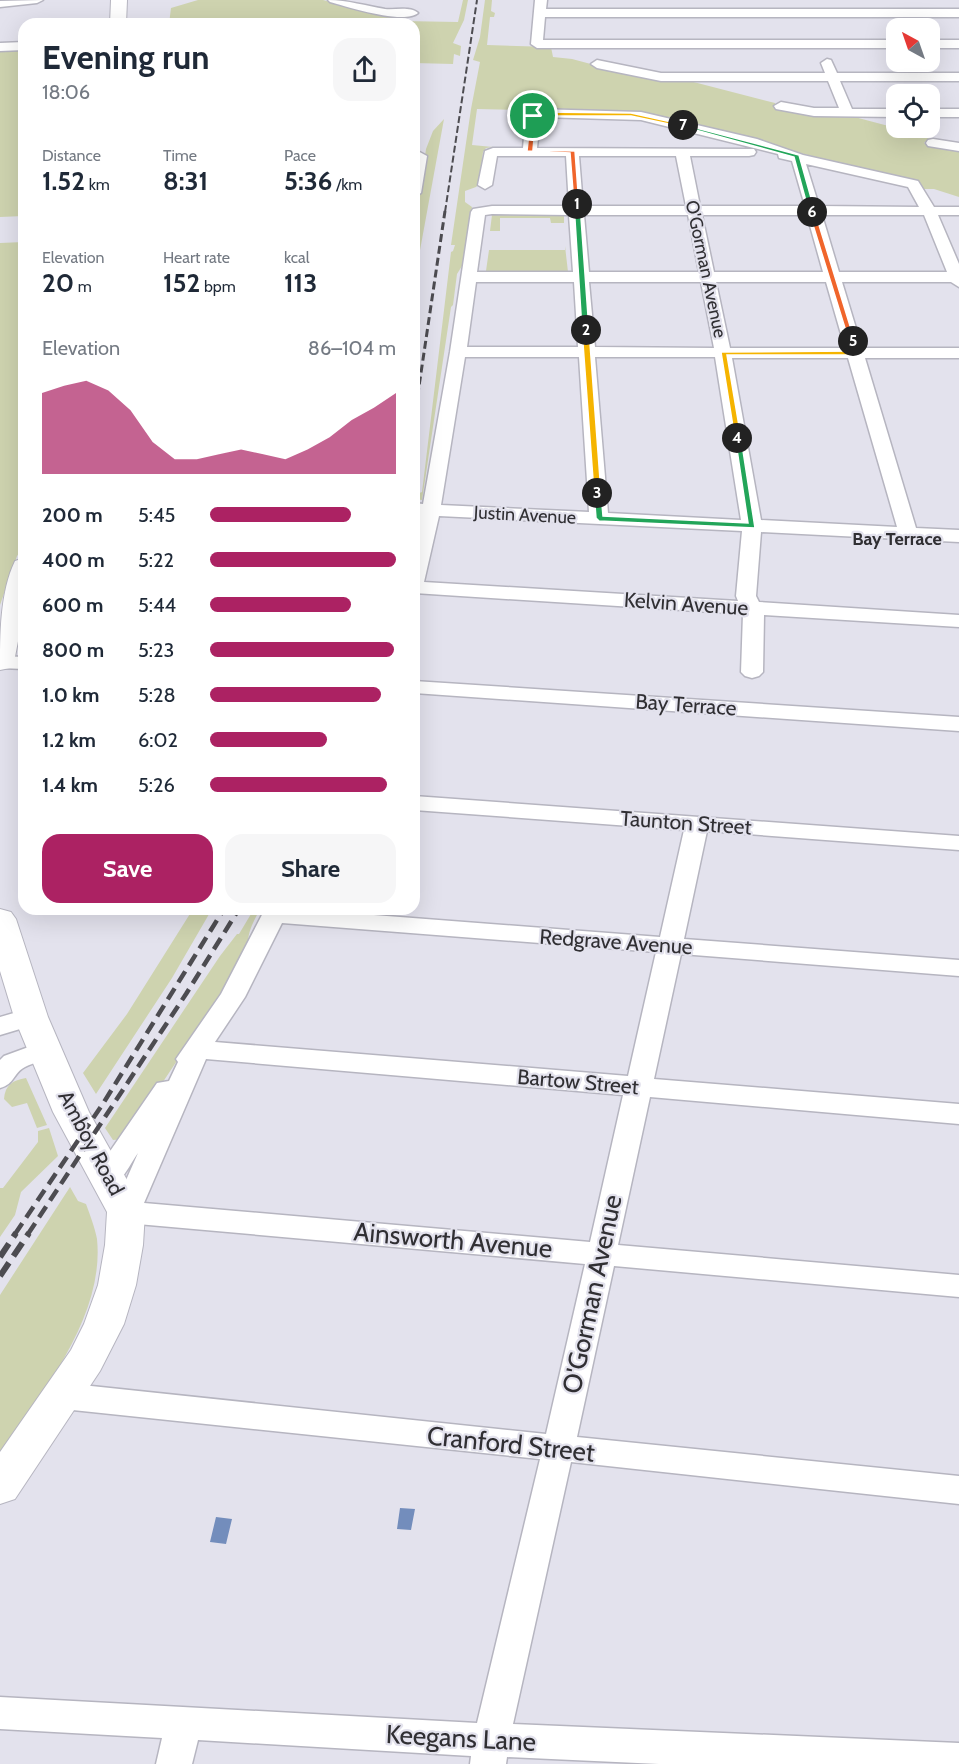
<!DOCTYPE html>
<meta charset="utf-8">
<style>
:root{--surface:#fff;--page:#f6f6f7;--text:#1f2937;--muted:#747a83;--accent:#ac2263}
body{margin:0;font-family:Cabin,sans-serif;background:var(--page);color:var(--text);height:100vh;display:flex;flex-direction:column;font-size:22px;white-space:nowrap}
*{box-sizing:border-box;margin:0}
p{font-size:20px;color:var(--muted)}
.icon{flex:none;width:33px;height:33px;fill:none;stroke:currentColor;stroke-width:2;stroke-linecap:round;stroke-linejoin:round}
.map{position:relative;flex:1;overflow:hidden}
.panel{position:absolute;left:18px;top:18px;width:402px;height:897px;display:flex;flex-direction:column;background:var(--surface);border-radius:18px;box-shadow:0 6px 24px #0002}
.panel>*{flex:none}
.needle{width:39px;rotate:320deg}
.fabs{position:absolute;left:886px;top:18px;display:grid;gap:12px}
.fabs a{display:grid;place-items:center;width:54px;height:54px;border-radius:12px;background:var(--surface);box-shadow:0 6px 24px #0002;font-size:30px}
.pin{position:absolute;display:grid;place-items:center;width:51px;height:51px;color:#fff;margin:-26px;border:3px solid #fff;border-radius:50%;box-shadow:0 2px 6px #0007}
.km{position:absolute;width:30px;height:30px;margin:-15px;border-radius:50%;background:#222;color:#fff;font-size:16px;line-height:30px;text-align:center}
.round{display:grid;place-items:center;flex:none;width:63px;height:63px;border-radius:18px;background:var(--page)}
.summary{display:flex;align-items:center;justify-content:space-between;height:102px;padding:0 24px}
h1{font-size:33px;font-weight:700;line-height:45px}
.stats{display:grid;grid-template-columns:repeat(3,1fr);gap:9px;height:102px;padding:6px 24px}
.stats div{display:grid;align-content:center}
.stats b{font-size:26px;font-weight:700}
.stats small{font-size:16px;font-weight:400}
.stats p{font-size:16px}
.chart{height:168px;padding:12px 24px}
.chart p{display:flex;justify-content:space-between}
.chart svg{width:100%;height:108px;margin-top:6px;fill:var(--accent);opacity:.7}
.primary-button{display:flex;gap:12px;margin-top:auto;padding:12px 24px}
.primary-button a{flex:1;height:69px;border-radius:18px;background:var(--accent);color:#fff;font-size:24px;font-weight:700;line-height:69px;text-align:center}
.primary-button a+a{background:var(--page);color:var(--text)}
ul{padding:0 24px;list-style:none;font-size:20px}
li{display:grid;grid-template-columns:96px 72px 1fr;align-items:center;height:45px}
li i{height:15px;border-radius:8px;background:var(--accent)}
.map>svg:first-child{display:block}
</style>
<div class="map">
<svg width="959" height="1764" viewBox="0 0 959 1764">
<rect width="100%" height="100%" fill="#e3e2ed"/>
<!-- green -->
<path fill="#ced3af" d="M198 0H323L380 15 403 16 402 21 458 22 463 0H468L464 20 453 43 461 46 460 56 454 54 453 64 414 63V24H169L171 8Z
M485 0H492L491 11 495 13 494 17H490L487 45 551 47 553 57 572 59 647 79H682L775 103V106L847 115 930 137 924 143 936 148 959 149V197L934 189H924L919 184 886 174 632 112 477 109 472 145 493 147 486 148 483 152 479 184 476 187 465 191V202L472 207 462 266 457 274 453 305 451 307 422 500 414 499V495L422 492 424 476 451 252 453 251 455 245H451L471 109 480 62 473 60 480 37Z
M24 49V216L0 217V50Z
M444 119 414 283V234L426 149 433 131Z
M492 215 564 216V223H551L550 218H500V231H490Z
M24 242V547L17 556 0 605V243Z
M565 246 568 272 486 271 489 250H565Z
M193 909H212L172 978 96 1094 83 1073 127 1014Z
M254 909H260C254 921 244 937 250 951L125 1139 113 1140 105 1128 220 956 237 934H239Z
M26 1078 47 1125 37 1128 27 1103 12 1107 4 1099C5 1085 13 1080 26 1078Z
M49 1128 58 1156 21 1192 15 1215 0 1237V1188H3L38 1142V1131Z
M70 1187 78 1201 86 1204C90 1215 95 1228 97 1239 105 1316 41 1395 0 1454V1295Z"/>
<!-- water -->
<path fill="#738dbc" d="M400 1508 415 1509 411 1530 397 1529Z
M216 1517 232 1519 226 1544 210 1542Z"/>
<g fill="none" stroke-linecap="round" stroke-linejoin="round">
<defs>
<path id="minor" d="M43 0 37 3 0 7V1Z
M328 0C348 0 366 6 385 9 396 10 410 6 418 13 404 25 348 7 330 2Z
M535 0H547L546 9H959V17H545L543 40H897V48H537L531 44Z
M930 40H959V48H930Z
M24 42V50L0 51V43Z
M827 59 831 60 837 73H959V81H840L852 109H897V117L814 116 776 109 774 106 781 102 814 108H839L828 81H661L597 68 591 64 597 60 661 73H825L821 63Z
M536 109 641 112 757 139 803 155 918 181 934 207H959V215H938L959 264V287L951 282H842L862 348H959V358H865L916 528 959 530V542L761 532 756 596 759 602 959 615V627L764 615 763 672 759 676 752 678 745 676 741 672 743 614 414 593V542L420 515H414V503L423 504 450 352 471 212 473 209 492 206H569L566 156H497L492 185 485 189 478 185 485 151 493 148H523L526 116ZM540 117 641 120 778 154 779 158 792 161 805 206H700L690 156H749L754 155 756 152 754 149 537 148ZM579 156H676L686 206H583ZM806 164 908 187 919 207 819 206ZM492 214 569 215 573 272H477L485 215ZM584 215H688L699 272H589ZM702 215H807L823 272H714ZM822 215H924L947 272H839ZM476 282H574L578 347H467ZM589 282H701L714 348 595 347ZM716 282H826L845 348H730ZM465 357H579L589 512 441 505ZM595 357H715L741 520 608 513ZM732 358H848L897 527 761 520ZM439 516 742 531 736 596 738 601 424 582Z
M930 109H959V117H930Z
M933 139 959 143V151L928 146 926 143 928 140Z
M414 149 427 156 421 193 414 197Z
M0 656 24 657V669L0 668Z
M414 681 959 717V731L414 693Z
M414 796 959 836V850L707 831 684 939 959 960V976L681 954 654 1079 959 1104V1124L650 1097 618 1245 959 1275V1297L614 1266 577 1437 959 1476V1504L571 1462 513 1724 959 1743V1764H659L507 1757 506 1764H470L471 1756 198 1740 192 1764H156L162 1738 0 1729V1697L477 1723 540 1459 63 1409 52 1405 47 1396 52 1387 63 1383 546 1434 585 1264 126 1223 116 1219 112 1212 138 1153C126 1170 121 1190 97 1183L93 1176 157 1083 169 1081 178 1062 176 1059 221 994 265 909H296L660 937 684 830 414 810ZM282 923 656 952 628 1076 215 1042 245 997ZM206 1059 623 1095 590 1242 144 1203Z
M31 1008 40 1011 44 1017 40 1023 0 1035V1017Z
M45 1041 54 1044 58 1050C51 1061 36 1061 25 1067 13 1073 15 1084 0 1088V1060L4 1056Z"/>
<path id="major" d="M111 0H127L126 24H110Z
M24 558V610L14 662 10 668 0 670C0 634 0 592 15 561Z
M0 909 11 912 16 919 48 1017 89 1112 145 1212 143 1245 136 1285 124 1324 100 1371 15 1499 0 1504V1452L71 1350 84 1324 98 1285 105 1245 107 1212 53 1112 14 1017 0 971Z"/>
</defs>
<!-- minor casing -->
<use href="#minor" stroke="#b6b5c0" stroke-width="3"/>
<!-- major casing -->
<use href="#major" stroke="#b6b5c0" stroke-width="2"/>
<!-- minor -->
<use href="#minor" fill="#fff" fill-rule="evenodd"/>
<!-- major -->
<use href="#major" fill="#fff" fill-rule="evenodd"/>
<!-- rail-far3 -->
<path stroke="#4d4c51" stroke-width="2" stroke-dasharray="7 3" stroke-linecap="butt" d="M445 212 477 0"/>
<!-- rail-far2 -->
<path stroke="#4d4c51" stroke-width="3" stroke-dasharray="8 4" stroke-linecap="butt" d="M414 420 445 211"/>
<!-- rail-far1 -->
<path stroke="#4d4c51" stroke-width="4.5" stroke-dasharray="13 7" stroke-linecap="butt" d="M15 1234 104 1102 224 909
M28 1234 186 994 239 909"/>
<!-- rail -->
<path stroke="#4d4c51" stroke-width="6" stroke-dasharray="16 8" stroke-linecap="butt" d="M0 1257 16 1233
M0 1276 29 1233"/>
</g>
<!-- split-1 -->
<path fill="#f0652b" stroke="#fff" stroke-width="1.5" d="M531 115 536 116 533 150 575 151 579 205 574 204 570 153 527 151Z"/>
<!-- split-2 -->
<path fill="#22a559" stroke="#fff" stroke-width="1.5" d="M577 202 580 204 589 330 586 332 582 330 574 204Z"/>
<!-- split-3 -->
<path fill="#f5b400" stroke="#fff" stroke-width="1.5" d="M586 328 589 330 601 493 597 495 594 493 582 330Z"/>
<!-- split-4 -->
<path fill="#22a559" stroke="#fff" stroke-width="1.5" d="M735 436 741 438 755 528 599 521 596 518 594 493 597 490 601 493 603 516 748 523Z"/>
<!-- split-5 -->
<path fill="#f5b400" stroke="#fff" stroke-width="1.5" d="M850 340 856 341 859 355H727L741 438 735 439 721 352 853 351Z"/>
<!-- split-6 -->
<path fill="#f0652b" stroke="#fff" stroke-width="1.5" d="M812 210 815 212 855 342 849 341 809 212Z"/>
<!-- split-7 -->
<path fill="#22a559" stroke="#fff" stroke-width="1.5" d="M681 124 799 155 815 212H809L794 157 681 126Z"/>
<!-- split-8 -->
<path fill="#f5b400" stroke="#fff" stroke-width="1.5" d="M538 112 631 113 685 125 683 127 631 116H531Z"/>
<g text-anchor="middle" stroke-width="4.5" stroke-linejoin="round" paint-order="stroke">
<!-- far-street labels -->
<g font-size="18" fill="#302f33" stroke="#e3e2ed">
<text transform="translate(706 269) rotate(78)" y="6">O'Gorman Avenue</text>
<text transform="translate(525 515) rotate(3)" y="6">Justin Avenue</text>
</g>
<!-- far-neighbourhood labels -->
<g font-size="18" font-weight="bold" fill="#302f33" stroke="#e3e2ed">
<text x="897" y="545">Bay Terrace</text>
</g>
<!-- street labels -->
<g font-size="21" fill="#302f33" stroke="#e3e2ed">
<text transform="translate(686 604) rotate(4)" y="7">Kelvin Avenue</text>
<text transform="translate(686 705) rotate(4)" y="7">Bay Terrace</text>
<text transform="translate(686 823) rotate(4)" y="7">Taunton Street</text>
<text transform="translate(616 942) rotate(4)" y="7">Redgrave Avenue</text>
<text transform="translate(578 1082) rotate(5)" y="7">Bartow Street</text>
<text transform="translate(91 1143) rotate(62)" y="7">Amboy Road</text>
</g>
<!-- near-street labels -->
<g font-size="26" fill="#302f33" stroke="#e3e2ed">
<text transform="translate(453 1240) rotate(5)" y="9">Ainsworth Avenue</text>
<text transform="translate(592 1294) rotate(-78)" y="9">O'Gorman Avenue</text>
<text transform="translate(511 1444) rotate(6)" y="9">Cranford Street</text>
<text transform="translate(461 1738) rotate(3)" y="9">Keegans Lane</text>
</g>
</g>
</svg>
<div class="fabs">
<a><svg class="needle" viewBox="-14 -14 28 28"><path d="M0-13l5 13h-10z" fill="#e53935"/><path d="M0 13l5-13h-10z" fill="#747a83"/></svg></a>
<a><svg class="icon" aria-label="locate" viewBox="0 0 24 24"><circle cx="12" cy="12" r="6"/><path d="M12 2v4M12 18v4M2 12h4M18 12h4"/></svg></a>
</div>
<div class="pin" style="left:533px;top:116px;background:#1e9e55"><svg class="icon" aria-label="arrive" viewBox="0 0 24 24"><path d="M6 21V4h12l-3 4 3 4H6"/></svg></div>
<b class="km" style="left:577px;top:204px">1</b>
<b class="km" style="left:586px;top:330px">2</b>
<b class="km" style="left:597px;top:493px">3</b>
<b class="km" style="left:737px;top:438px">4</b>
<b class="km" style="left:853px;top:341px">5</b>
<b class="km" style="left:812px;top:212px">6</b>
<b class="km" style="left:683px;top:125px">7</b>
<section class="panel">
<div class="summary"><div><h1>Evening run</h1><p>18:06</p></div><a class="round"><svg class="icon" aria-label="share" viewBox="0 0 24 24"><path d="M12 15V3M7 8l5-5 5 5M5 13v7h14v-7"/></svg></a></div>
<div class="stats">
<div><p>Distance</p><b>1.52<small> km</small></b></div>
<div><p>Time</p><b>8:31</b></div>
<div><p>Pace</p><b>5:36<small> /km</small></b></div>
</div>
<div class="stats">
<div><p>Elevation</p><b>20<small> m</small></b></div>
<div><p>Heart rate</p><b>152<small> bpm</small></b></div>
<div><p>kcal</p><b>113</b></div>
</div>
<div class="chart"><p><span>Elevation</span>86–104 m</p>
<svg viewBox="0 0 160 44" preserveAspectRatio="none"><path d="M0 44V11L10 8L20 6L30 10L40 18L50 31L60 38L70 38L80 36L90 34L100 36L110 38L120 34L130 29L140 22L150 17L160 11V44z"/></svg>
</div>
<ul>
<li><b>200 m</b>5:45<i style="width:76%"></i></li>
<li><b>400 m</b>5:22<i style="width:100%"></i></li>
<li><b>600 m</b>5:44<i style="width:76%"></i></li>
<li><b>800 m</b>5:23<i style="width:99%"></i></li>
<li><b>1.0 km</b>5:28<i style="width:92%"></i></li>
<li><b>1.2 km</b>6:02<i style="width:63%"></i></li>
<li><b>1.4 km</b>5:26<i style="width:95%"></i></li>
</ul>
<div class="primary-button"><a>Save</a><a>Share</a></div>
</section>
</div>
